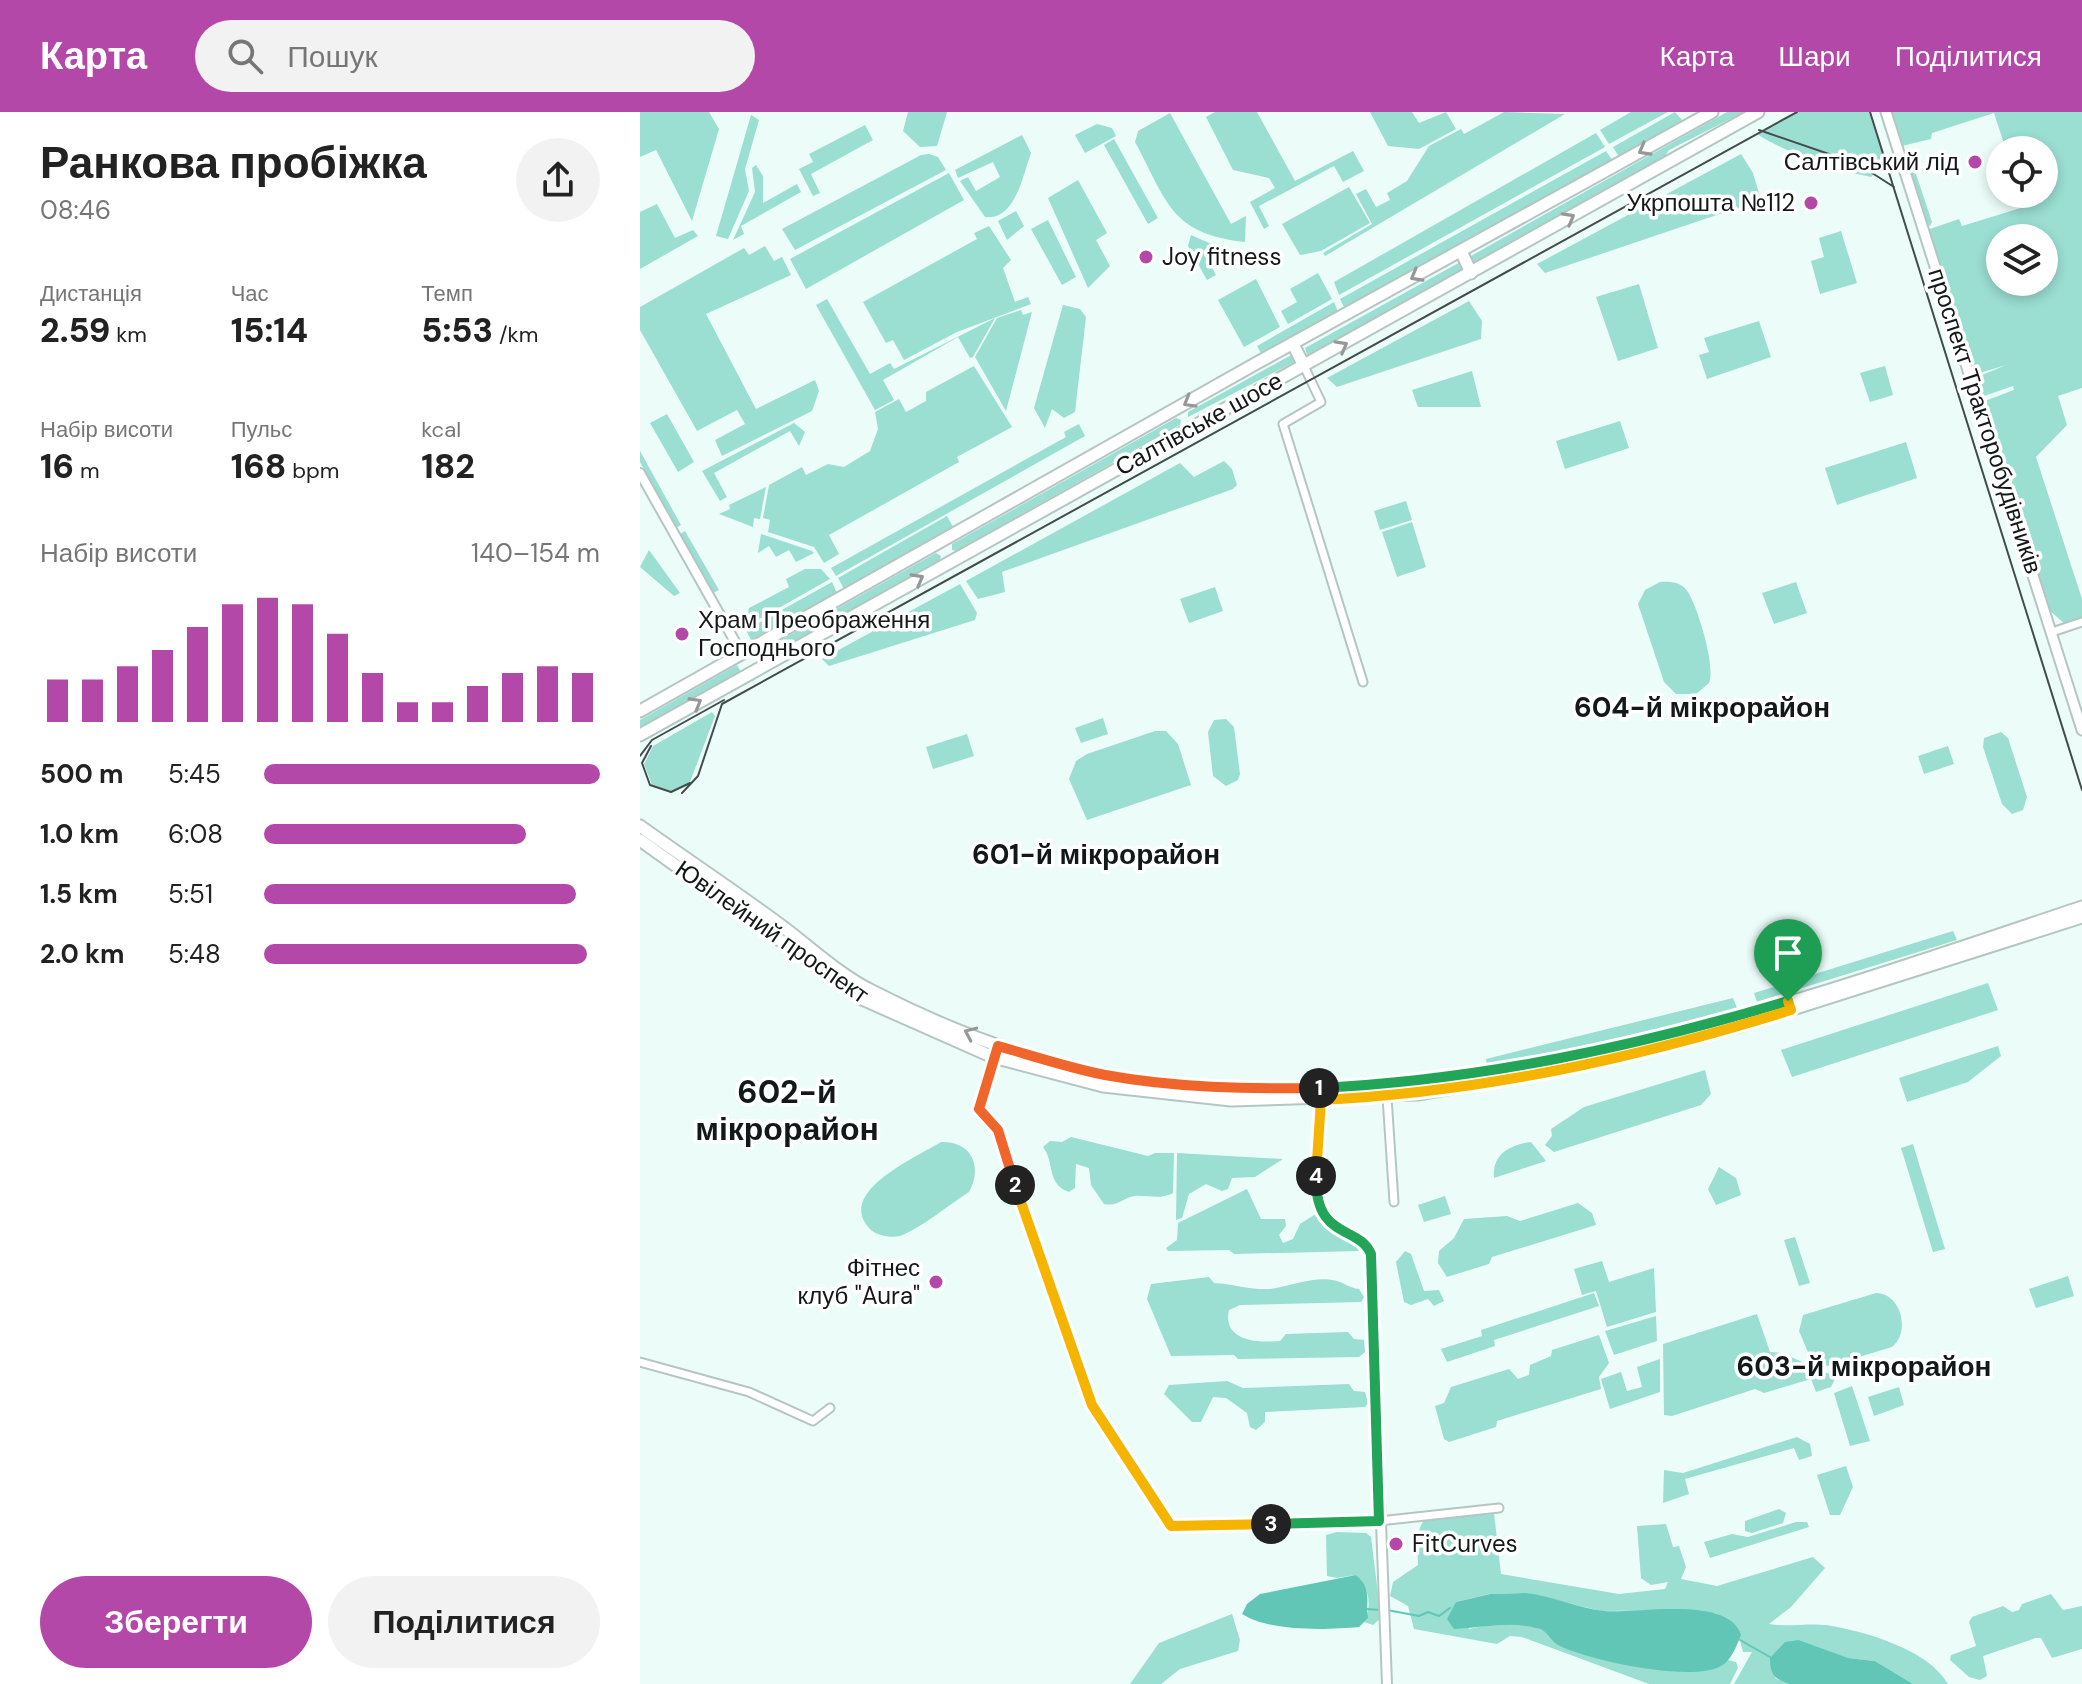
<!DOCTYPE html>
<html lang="uk">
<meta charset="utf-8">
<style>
:root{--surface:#fff;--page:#f2f2f2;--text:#222;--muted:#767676;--accent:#b448a9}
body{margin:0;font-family:"DM Sans",sans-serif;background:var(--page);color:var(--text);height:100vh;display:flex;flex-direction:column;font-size:30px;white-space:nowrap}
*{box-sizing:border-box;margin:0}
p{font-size:26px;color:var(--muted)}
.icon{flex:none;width:44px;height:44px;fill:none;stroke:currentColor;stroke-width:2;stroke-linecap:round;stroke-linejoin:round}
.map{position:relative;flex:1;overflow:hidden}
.side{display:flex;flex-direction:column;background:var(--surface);width:640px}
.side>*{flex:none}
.controls{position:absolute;left:1346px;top:24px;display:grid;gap:16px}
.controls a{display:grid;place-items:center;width:72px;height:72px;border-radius:50%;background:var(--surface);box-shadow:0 4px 12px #0003;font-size:40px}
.pin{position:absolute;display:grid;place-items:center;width:68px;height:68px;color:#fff;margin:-82px -34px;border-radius:50% 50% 50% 0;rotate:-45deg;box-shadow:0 0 8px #0007}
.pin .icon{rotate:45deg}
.km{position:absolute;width:40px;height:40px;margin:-20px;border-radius:50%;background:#222;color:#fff;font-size:22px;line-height:40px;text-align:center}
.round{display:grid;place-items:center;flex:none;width:84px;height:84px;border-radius:42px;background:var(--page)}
.headline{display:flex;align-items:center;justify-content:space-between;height:136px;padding:0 40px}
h1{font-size:44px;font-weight:800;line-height:60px}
.stats{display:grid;grid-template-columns:repeat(3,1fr);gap:12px;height:136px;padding:8px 40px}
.stats div{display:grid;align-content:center}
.stats b{font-size:34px;font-weight:800}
.stats small{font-size:22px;font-weight:400}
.stats p{font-size:22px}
.chart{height:224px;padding:16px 40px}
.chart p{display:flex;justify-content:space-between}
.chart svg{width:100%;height:144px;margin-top:8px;stroke:var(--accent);stroke-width:6}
.button{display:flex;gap:16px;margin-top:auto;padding:16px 40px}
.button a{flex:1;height:92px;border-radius:48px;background:var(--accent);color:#fff;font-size:32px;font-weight:800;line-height:92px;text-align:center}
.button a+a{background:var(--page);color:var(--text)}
ul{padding:0 40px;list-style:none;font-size:26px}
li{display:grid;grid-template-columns:128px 96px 1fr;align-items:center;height:60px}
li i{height:20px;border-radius:10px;background:var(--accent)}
header{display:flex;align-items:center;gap:48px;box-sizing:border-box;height:112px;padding:0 40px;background:var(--accent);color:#fff}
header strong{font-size:38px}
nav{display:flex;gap:44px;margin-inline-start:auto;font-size:28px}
.search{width:560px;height:72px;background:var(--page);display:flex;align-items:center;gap:20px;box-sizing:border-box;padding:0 28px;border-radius:44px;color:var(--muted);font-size:30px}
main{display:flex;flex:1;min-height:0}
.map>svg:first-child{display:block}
</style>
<header>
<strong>Карта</strong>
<div class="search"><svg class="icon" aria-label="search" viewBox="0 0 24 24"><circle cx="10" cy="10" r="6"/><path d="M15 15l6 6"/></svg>Пошук</div>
<nav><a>Карта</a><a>Шари</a><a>Поділитися</a></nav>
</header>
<main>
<section class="side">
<div class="headline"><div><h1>Ранкова пробіжка</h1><p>08:46</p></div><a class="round"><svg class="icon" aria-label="share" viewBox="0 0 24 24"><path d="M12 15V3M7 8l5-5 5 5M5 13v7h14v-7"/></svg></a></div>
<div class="stats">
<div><p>Дистанція</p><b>2.59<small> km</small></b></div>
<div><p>Час</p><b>15:14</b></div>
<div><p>Темп</p><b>5:53<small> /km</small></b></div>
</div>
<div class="stats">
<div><p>Набір висоти</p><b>16<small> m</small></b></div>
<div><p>Пульс</p><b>168<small> bpm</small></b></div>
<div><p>kcal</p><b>182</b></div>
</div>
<div class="chart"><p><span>Набір висоти</span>140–154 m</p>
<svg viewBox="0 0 160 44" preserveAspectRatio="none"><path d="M5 44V31M15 44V31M25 44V27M35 44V22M45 44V15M55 44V8M65 44V6M75 44V8M85 44V17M95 44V29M105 44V38M115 44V38M125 44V33M135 44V29M145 44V27M155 44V29"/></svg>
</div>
<ul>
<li><b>500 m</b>5:45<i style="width:100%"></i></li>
<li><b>1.0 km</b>6:08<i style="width:78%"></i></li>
<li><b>1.5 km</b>5:51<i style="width:93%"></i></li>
<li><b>2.0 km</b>5:48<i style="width:96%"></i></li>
</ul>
<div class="button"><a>Зберегти</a><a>Поділитися</a></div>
</section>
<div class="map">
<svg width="1442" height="1572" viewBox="0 0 1442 1572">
<rect width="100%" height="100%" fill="#ecfdf9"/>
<!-- green -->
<path fill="#9bded2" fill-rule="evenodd" d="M0 0H69L79 17 52 109 16 38 0 45Z
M268 0H307L297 34 280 35 263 19Z
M575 0H617L655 69 713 39 724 59 703 70 694 54 619 94 629 114 624 117 610 90 635 76 629 66 593 58 566 5Z
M730 0H772L779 11 806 0 816 17 779 37 748 34Z
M864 0 925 2 685 144 683 141 732 112 716 82 726 77 736 95 750 88 747 81 767 69 789 34 821 17 824 22Z
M991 0H1028L969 32 960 18Z
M1035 0 1043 9 979 45 973 35Z
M1087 0H1104L1029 38 1025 44 831 152 829 145Z
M1156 0H1229L1246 51 1231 65C1194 57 1150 43 1117 22Z
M1251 0H1442V276L1418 284 1427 313 1396 345 1442 487V507L1425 512 1409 498 1388 432 1393 430C1378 383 1358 337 1342 290L1374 278 1373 274 1341 285 1335 266 1366 253 1333 263 1287 118 1319 107 1322 114 1384 95 1380 82H1404V38H1366L1354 1 1292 21 1291 27 1262 34ZM1360 126H1404V170H1360Z
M530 1 591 112 606 104 605 130C530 122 527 89 495 30L498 19Z
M111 3 119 8 105 57 109 79 88 127 76 124Z
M457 12 472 16 476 24 445 41 435 23Z
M225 13 233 28 171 62 180 81 173 84 159 57 173 50 169 42Z
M956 21 965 35 699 183 694 170Z
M382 23 391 41C383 63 375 109 345 105L320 69 328 65 336 79 360 65 353 50 318 66 315 58Z
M474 27 518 106 508 112 464 33Z
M966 39 973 49 706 199 700 187Z
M1269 41 1292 110 1290 114 1286 112 1265 45Z
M289 42 298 45 306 58 155 138 142 117 281 43Z
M1101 42 1113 61 1121 88 905 161 897 152Z
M116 53 123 64V91L157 72 161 80 101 114 104 122 93 128 115 80 112 56Z
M309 61 324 88 166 177 150 147Z
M438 68 467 121 456 128 470 154 448 176 408 86Z
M709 75 730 111 681 139 660 143 642 112Z
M17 92 35 126 53 118 58 124 0 157V100Z
M376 99 384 114 367 128 358 109Z
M408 108 436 165 422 173 391 117Z
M349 114 371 148 363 156 375 190 388 185 391 192 317 220 264 248 253 228 246 231 223 190 337 127 334 121Z
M1201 119 1217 171 1180 182 1171 149 1184 145 1179 126Z
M551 123 578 135 565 143 576 163 567 168 548 134Z
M125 134 134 149 142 145 151 163 66 202 116 297 175 268 179 279 172 299 82 344 75 328 105 312 97 298 57 319 0 218V195L104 136 109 143Z
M822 149 825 156 667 243 665 236Z
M678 161 692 187 648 212 641 199 657 190 650 177Z
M616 167 640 215 604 235 578 188Z
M999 172 1018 236 978 249 956 185Z
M187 187 230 262 250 251 254 257 355 206 333 245 330 246 318 225 243 268 254 288 235 298 176 193Z
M829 189 842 209 841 227 697 275 687 266Z
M694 190 699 202 623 245 617 234Z
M423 193 440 197 446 205 435 300 424 306 412 297 405 316 394 296Z
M381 198 383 203 392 200 366 299 335 245 357 206Z
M1119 209 1131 245 1067 267 1059 243 1069 240 1064 226Z
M653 242 656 249 548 305V300Z
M334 254 372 315 317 345 319 350 189 423 199 442 184 451 174 435 128 420 130 408 123 406 129 373 162 355 166 363 188 352 204 355 230 339 238 317 235 300 259 287 266 300 286 289V280Z
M1245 254 1253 283 1230 290 1220 261Z
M832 259 841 295H778L772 278Z
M27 302 54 350 38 360 10 311Z
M536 306 541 308 540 313 316 439 312 438V432Z
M980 309 989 336 925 357 916 329Z
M154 311 165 320 159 334 150 319 74 361 87 385 80 389 62 359Z
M439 312 445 324 196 464 191 456 426 325 424 320Z
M1266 330 1277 366 1197 393 1185 356Z
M0 339 41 413 36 416 0 350Z
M584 349 592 357 597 373 593 377 362 460 365 480 338 487 326 469 540 351 554 365Z
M126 375 120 407 114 406 113 415 79 402 90 397 89 393Z
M766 389 772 408 740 418 734 399Z
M307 404 313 415 204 477 198 466Z
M772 410 786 455 757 465 742 420Z
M45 419 79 478 73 481 40 422Z
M121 422 172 439 174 441 156 450 149 438 136 445 129 434 118 441Z
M9 438 40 481 34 484 0 455Z
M296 441 301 444 300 449 121 547 118 545V541Z
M165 457H181L190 467 105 515 109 496 149 475 146 467Z
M192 470 197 481 111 528 106 518Z
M1020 470C1030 469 1042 470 1048 480 1058 496 1076 555 1069 571L1056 582H1036L1024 570 998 492 1005 478Z
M1156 470 1167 501 1134 512 1122 481Z
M320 472 337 501 335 508 189 554 182 547Z
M575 475 583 499 549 511 540 487Z
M97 553 101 560 0 616V608Z
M72 600 75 604 50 670 31 679 12 673 4 652 13 634Z
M463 606 468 622 441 631 435 616Z
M586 607 594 615 600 662 598 668 586 674 573 664 568 620 574 608Z
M515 619H526L538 632 551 673 447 708 429 667 436 649 447 642Z
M1361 620 1368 626 1387 685 1383 698 1372 702 1362 692 1343 635 1344 626Z
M327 622 334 644 293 657 286 635Z
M1308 634 1314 652 1284 662 1278 644Z
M1313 819 1317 828 1117 890 1114 881Z
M1348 871 1358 898 1152 965 1141 938Z
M1093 886 1097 896 984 926 847 954 846 947Z
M1358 934 1361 944 1328 970 1267 990 1259 966Z
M1065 958 1071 982 1061 993 914 1040 905 1033 912 1024 911 1017 944 995Z
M431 1025 508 1044 515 1041H534L533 1081C521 1088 507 1083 495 1084 482 1086 478 1095 464 1092L451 1073 449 1056 436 1052 435 1076 429 1080C406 1072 415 1050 403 1035L410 1029 422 1030Z
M301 1030C332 1029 343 1055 329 1080 310 1092 280 1117 260 1124 251 1126 238 1124 231 1118 193 1081 277 1045 301 1030Z
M891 1030 906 1049 854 1066C852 1042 870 1033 891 1030Z
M1273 1032 1305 1137 1293 1140 1261 1036Z
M537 1041 643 1047 615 1065 592 1066 588 1077 582 1079 566 1072 549 1082 542 1106 536 1108Z
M1079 1055 1096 1066 1101 1083 1076 1093 1068 1077Z
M607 1077 621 1107H645L646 1114 639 1123 643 1131 653 1127 660 1112 674 1103 682 1106 692 1121 721 1135 718 1139 594 1142 589 1138 528 1139 526 1136 537 1128 538 1111Z
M805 1084 811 1102 784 1110 778 1093Z
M938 1091 952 1101 956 1113 852 1145 849 1152 807 1165 798 1151 799 1139 814 1126 824 1107 867 1104 880 1109Z
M1155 1125 1170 1171 1159 1174 1144 1128Z
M765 1139 771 1142 784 1179 799 1178 804 1189 794 1194 788 1187 771 1193 764 1190 756 1150Z
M962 1149 969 1170 1014 1156 1016 1200 967 1215 956 1179 942 1183 934 1157Z
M1428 1164 1434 1184 1396 1196 1389 1177Z
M569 1165 574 1171C593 1172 610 1178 629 1177 650 1175 675 1163 697 1169 705 1171 709 1176 719 1177L724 1185 721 1190 600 1193 589 1198C582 1229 618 1231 640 1229L646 1222 708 1220 714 1227 724 1228 725 1240 719 1245 598 1247 594 1243 531 1244 507 1187 511 1172Z
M954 1181 959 1194 854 1228 855 1234 807 1250 801 1237 842 1224 841 1218Z
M1236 1181C1261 1181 1271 1220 1252 1235L1189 1254 1173 1252 1159 1219 1163 1203Z
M1117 1202 1130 1240 1142 1241 1196 1265 1191 1275 1176 1280 1171 1267 1124 1281 1115 1277 1032 1304 1024 1303 1023 1232Z
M1016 1204 1017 1229 974 1243 965 1219Z
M959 1223 969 1251 959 1265 961 1277 857 1309 856 1315 809 1330 804 1327 795 1294 804 1291 811 1275 869 1257 878 1267 889 1263 890 1253 911 1244 912 1238Z
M1020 1247V1280L970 1297 961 1267 981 1260 987 1279 1002 1275 997 1255Z
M587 1269 603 1276 709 1272 714 1279 725 1280 728 1291 725 1295 625 1300V1310L616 1318 610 1315 607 1301 586 1286 573 1285 561 1310H552L524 1282 529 1273Z
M1212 1274 1230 1329 1210 1334 1194 1281Z
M1259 1275 1264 1293 1234 1304 1228 1285Z
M1157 1325 1170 1332 1172 1344 1159 1348 1154 1336 1045 1367 1049 1382 1023 1391 1024 1358 1043 1361Z
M1206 1354 1213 1375 1200 1403H1190L1177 1363Z
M1139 1397 1146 1401 1143 1411 1112 1421 1105 1419V1409Z
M854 1401 861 1462 979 1482 1025 1477 1028 1470 1011 1473 1001 1466 997 1414 1026 1412 1033 1435 1039 1434 1046 1455 1041 1467 1077 1474 1173 1445 1185 1456 1151 1495 1129 1512C1148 1515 1167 1511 1186 1513 1224 1519 1288 1537 1308 1572H1273L1235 1549 1207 1546 1159 1528 1135 1566 1149 1572H1094L1112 1540H1103L1100 1528 1077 1502 1051 1498 961 1499 886 1481 849 1482 816 1490 829 1517C852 1512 880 1508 902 1518 910 1521 913 1530 921 1534 953 1547 1062 1572 1088 1548L1096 1550 1098 1556 1090 1572H1009L882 1525 870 1524 857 1532 774 1517 768 1494 750 1484 753 1470 778 1453C778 1437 774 1421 785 1407Z
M1156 1410H1167L1169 1415 1070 1446 1064 1430 1092 1422 1108 1425Z
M697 1420 726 1421 731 1425 741 1506 733 1513 724 1510C732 1496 730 1475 716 1463L697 1466 687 1464 686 1423Z
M1411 1482 1423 1498 1442 1494V1537L1412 1546 1401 1526H1396L1343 1544 1347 1564 1340 1568 1329 1565 1310 1548 1311 1543 1336 1534 1329 1510 1332 1505 1363 1494 1372 1500 1379 1498 1382 1492Z
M592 1502 600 1528 598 1539 540 1557 521 1572H490L519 1531Z"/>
<!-- water -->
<path fill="#62c6b6" d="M716 1463C733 1477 725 1490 728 1506L719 1515C686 1518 630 1520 602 1502L607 1492 620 1482Z
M886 1481C913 1484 937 1496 964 1499 996 1502 1089 1483 1101 1523 1097 1533 1091 1549 1081 1554 1052 1571 947 1548 918 1533 911 1529 908 1520 900 1517 870 1508 844 1516 814 1517L807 1507 816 1490 850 1482Z
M1159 1528 1208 1546 1235 1549 1273 1572H1149C1134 1567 1130 1562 1130 1546L1145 1530Z"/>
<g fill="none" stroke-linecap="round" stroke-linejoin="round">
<!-- stream -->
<path stroke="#62c6b6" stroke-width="2" d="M726 1497 741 1498
M747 1498 779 1504 788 1500 799 1504 810 1496
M1100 1528 1130 1545"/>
<defs>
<path id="minor" d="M664 254 681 290 643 312 723 570
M1412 520 1442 510
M353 945 339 997 358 1018 452 1293 531 1414 739 1409 859 1396
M747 985 754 1090
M0 1250 109 1280 173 1309 190 1296"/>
<path id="tertiary" d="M0 361 102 542
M681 988C680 1025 663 1081 691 1112 703 1125 724 1126 731 1142L747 1572"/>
<path id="secondary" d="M1246 0 1442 618"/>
<path id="primary" d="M821 139 831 161
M653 232 664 254
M0 599 615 252 1072 0
M0 623 1118 0
M0 714C46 747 93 778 139 812 169 834 199 863 232 879 304 916 385 947 464 963 787 1025 1140 896 1442 795
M0 728 222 887 353 945 463 974 591 988 778 982 942 953 1096 915 1442 805"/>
</defs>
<!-- minor casing -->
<use href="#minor" stroke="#b5c6c2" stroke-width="11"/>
<!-- tertiary casing -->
<use href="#tertiary" stroke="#b5c6c2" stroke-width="12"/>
<!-- secondary casing -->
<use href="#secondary" stroke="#b5c6c2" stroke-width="13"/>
<!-- primary casing -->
<use href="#primary" stroke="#b5c6c2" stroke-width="15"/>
<!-- minor -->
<use href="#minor" stroke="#fff" stroke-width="7"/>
<!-- tertiary -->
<use href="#tertiary" stroke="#fff" stroke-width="8"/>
<!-- secondary -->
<use href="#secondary" stroke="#fff" stroke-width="9"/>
<!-- primary -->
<use href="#primary" stroke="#fff" stroke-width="11"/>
<!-- tram -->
<path stroke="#434c4a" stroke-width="2" d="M1230 0 1442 678
M1119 18 1218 52 1254 75
M11 634 2 651 10 673 31 680 50 671
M0 644 12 628 84 588
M42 681 58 664 82 592 1157 0"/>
</g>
<!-- one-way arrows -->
<defs><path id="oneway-chevron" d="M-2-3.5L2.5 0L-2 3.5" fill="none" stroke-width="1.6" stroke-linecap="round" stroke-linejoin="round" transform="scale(2)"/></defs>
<g stroke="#959897">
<use href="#oneway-chevron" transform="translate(1004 38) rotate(151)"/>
<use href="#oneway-chevron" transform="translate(929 106) rotate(-29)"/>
<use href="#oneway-chevron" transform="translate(776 164) rotate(151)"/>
<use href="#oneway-chevron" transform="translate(702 234) rotate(-29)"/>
<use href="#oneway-chevron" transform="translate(549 290) rotate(150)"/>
<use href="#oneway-chevron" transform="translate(278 467) rotate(-29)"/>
<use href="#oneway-chevron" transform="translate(56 591) rotate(-30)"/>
<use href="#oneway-chevron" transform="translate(330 921) rotate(-156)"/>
</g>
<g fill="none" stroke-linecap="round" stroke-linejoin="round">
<defs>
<path id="split-1" d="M679 976C841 968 994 935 1148 889"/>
<path id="split-2" d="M375 1073 358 1018 339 997 358 934C393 944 429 956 465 963 536 976 607 977 679 976"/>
<path id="split-3" d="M375 1073 452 1293 531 1414 631 1412"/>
<path id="split-4" d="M631 1412 739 1409 731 1142C718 1112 675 1129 676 1064"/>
<path id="split-5" d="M676 1064 681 988C842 980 997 946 1151 898L1148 889"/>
</defs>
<!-- split-1 casing -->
<use href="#split-1" stroke="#fff" stroke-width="16"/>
<!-- split-2 casing -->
<use href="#split-2" stroke="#fff" stroke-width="16"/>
<!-- split-3 casing -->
<use href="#split-3" stroke="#fff" stroke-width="16"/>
<!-- split-4 casing -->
<use href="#split-4" stroke="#fff" stroke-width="16"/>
<!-- split-5 casing -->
<use href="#split-5" stroke="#fff" stroke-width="16"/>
<!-- split-1 -->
<use href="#split-1" stroke="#22a559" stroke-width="10"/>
<!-- split-2 -->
<use href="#split-2" stroke="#f0652b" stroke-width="10"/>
<!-- split-3 -->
<use href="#split-3" stroke="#f5b400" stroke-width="10"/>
<!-- split-4 -->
<use href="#split-4" stroke="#22a559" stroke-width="10"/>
<!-- split-5 -->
<use href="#split-5" stroke="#f5b400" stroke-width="10"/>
</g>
<!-- markers -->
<g fill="#b448a9" stroke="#fff" stroke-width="3">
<circle cx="1335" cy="50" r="8"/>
<circle cx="1171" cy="91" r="8"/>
<circle cx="506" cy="145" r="8"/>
<circle cx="42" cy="522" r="8"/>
<circle cx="296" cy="1170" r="8"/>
<circle cx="756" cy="1432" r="8"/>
</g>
<g text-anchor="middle" stroke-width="7" stroke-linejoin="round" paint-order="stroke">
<!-- poi labels -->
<g font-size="24" fill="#131918" stroke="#fff" text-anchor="end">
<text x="1319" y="58">Салтівський лід</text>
<text x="1155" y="99">Укрпошта №112</text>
<text x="522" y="153" text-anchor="start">Joy fitness</text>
<text x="58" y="516" text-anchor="start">Храм Преображення<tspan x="58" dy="28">Господнього</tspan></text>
<text x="280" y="1164">Фітнес<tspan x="280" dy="28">клуб "Aura"</tspan></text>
<text x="772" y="1440" text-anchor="start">FitCurves</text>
</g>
<!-- street labels -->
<g font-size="24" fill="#131918" stroke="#fff">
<text transform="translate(1345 309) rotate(72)" y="8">проспект Тракторобудівників</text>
<text transform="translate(559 312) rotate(-29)" y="8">Салтівське шосе</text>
<text transform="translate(132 820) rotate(35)" y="8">Ювілейний проспект</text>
</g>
<!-- quarter labels -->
<g font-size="28" font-weight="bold" fill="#131918" stroke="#fff">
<text x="1062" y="605">604-й мікрорайон</text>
<text x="456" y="752">601-й мікрорайон</text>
<text x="1224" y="1264">603-й мікрорайон</text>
</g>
<!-- district labels -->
<g font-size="32" font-weight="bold" fill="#131918" stroke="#fff">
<text x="147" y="991">602-й<tspan x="147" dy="37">мікрорайон</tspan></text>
</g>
</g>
</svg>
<div class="controls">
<a><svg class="icon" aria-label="locate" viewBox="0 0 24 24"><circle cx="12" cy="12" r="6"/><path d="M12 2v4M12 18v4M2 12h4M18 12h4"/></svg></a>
<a><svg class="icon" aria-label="layers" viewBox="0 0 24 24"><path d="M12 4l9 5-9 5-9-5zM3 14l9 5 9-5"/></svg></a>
</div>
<div class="pin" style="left:1148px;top:889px;background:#1e9e55"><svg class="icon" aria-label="arrive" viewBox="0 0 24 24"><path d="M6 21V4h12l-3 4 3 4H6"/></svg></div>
<b class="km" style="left:679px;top:976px">1</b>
<b class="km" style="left:375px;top:1073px">2</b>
<b class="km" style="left:631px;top:1412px">3</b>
<b class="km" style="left:676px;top:1064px">4</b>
</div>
</main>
